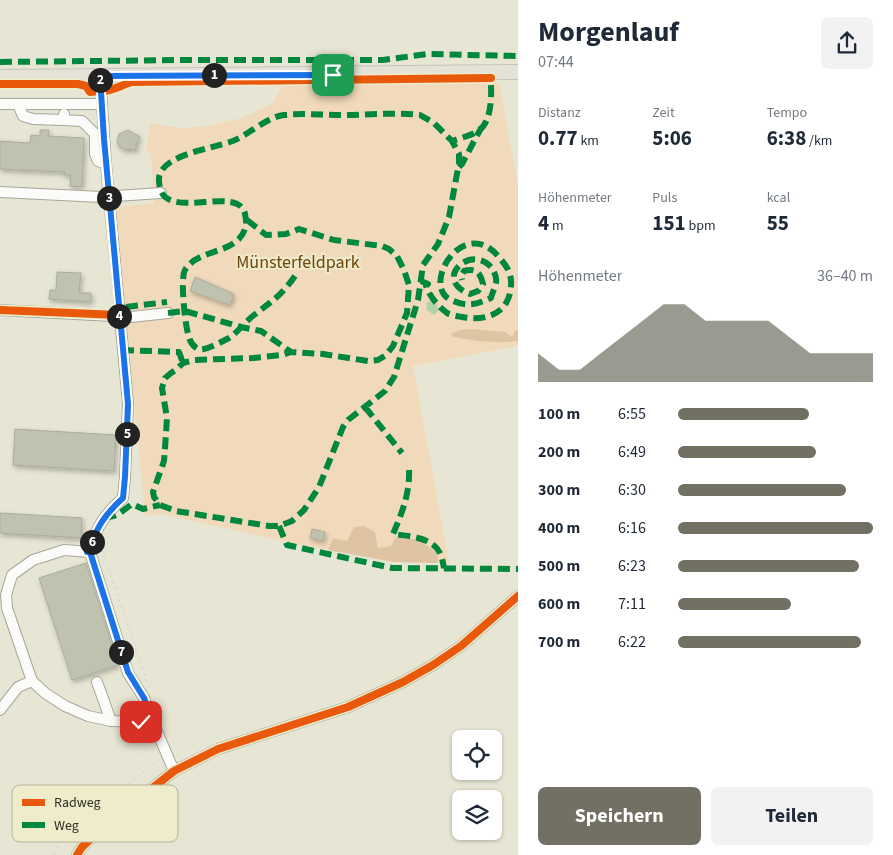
<!DOCTYPE html>
<html lang="de">
<meta charset="utf-8">
<style>
:root{--surface:#fff;--page:#f2f2f3;--text:#1f2937;--muted:#747a83;--accent:#717062}
body{margin:0;font-family:"Source Sans 3",sans-serif;background:var(--page);color:var(--text);height:100vh;display:flex;flex-direction:column;font-size:19px;white-space:nowrap}
*{box-sizing:border-box;margin:0}
p{font-size:16px;color:var(--muted)}
.icon{flex:none;width:28px;height:28px;fill:none;stroke:currentColor;stroke-width:2;stroke-linecap:round;stroke-linejoin:round}
.map{position:relative;flex:1;overflow:hidden}
.details{display:flex;flex-direction:column;background:var(--surface);width:375px}
.details>*{flex:none}
.controls{position:absolute;left:452px;top:730px;display:grid;gap:10px}
.controls a{display:grid;place-items:center;width:50px;height:50px;border-radius:8px;background:var(--surface);box-shadow:0 1px 4px #0004;font-size:25px}
.pin{position:absolute;display:grid;place-items:center;width:42px;height:42px;color:#fff;margin:-21px;border-radius:10px;box-shadow:0 2px 8px #0006}
.km{position:absolute;width:25px;height:25px;margin:-12px;border-radius:50%;background:#222;color:#fff;font-size:14px;line-height:25px;text-align:center}
.round{display:grid;place-items:center;flex:none;width:52px;height:52px;border-radius:8px;background:var(--page)}
.head{display:flex;align-items:center;justify-content:space-between;height:85px;padding:0 20px}
h1{font-size:28px;font-weight:700;line-height:38px}
.metrics{display:grid;grid-template-columns:repeat(3,1fr);gap:8px;height:85px;padding:5px 20px}
.metrics div{display:grid;align-content:center}
.metrics b{font-size:21px;font-weight:700}
.metrics small{font-size:14px;font-weight:400}
.metrics p{font-size:14px}
.chart{height:140px;padding:10px 20px}
.chart p{display:flex;justify-content:space-between}
.chart svg{width:100%;height:90px;margin-top:5px;fill:var(--accent);opacity:.7}
.primary-button{display:flex;gap:10px;margin-top:auto;padding:10px 20px}
.primary-button a{flex:1;height:58px;border-radius:8px;background:var(--accent);color:#fff;font-size:20px;font-weight:700;line-height:58px;text-align:center}
.primary-button a+a{background:var(--page);color:var(--text)}
ul{padding:0 20px;list-style:none;font-size:16px}
li{display:grid;grid-template-columns:80px 60px 1fr;align-items:center;height:38px}
li i{height:12px;border-radius:6px;background:var(--accent)}
main{display:flex;flex:1;min-height:0}
.map>svg:first-child{display:block}
</style>
<main>
<div class="map">
<svg width="518" height="855" viewBox="0 0 518 855">
<defs>
<filter id="shadow"><feDropShadow dx="1.5" dy="2.5" stdDeviation="2.5" flood-color="#0004"/></filter>
</defs>
<rect width="100%" height="100%" fill="#e7e6d4"/>
<!-- green -->
<path fill="#f1dabb" d="M499 83 518 185V346L413 366 449 563 394 562 297 544 162 514 145 516 116 207 154 203 151 155 146 149 150 123 180 128 208 126 241 118 272 104 284 85Z"/>
<!-- forest -->
<path fill="#dec4a2" d="M472 329 505 332 512 337 515 331 518 330V341C497 344 474 341 453 337L451 334 460 330Z
M364 526 375 532 378 548 391 546 396 537C414 538 424 541 437 554L438 563 394 562 328 550 333 538 347 541 354 527Z"/>
<!-- water -->
<path fill="#b5d1a9" d="M434 299 439 310 434 315 426 309 427 302H430V300Z"/>
<g fill="none" stroke-linecap="round" stroke-linejoin="round">
<!-- stream -->
<path stroke="#b5d1a9" stroke-width="2.5" d="M438 309H445L448 312"/>
</g>
<!-- building -->
<path fill="#bfc2ae" stroke="#aaac9e" filter="url(#shadow)" d="M40 130H49L48 136 84 138 82 187 70 186 71 175H64L65 172 0 169V141L30 143 31 135 40 136Z
M128 130 140 137 136 144V151L131 149 124 150 119 146 117 142 119 134Z
M57 272 81 273 79 293H91V302L49 299 50 290H56Z
M195 277 234 294 230 305 190 291Z
M15 429 116 435 114 471 13 465Z
M0 513 82 518 81 538 0 533Z
M312 529 325 532 323 541 310 538Z
M86 563 118 665 72 680 39 578Z"/>
<g fill="none" stroke-linecap="round" stroke-linejoin="round">
<defs>
<path id="minor" d="M0 104H102
M18 104 23 116 33 119 63 120 64 114
M63 120 82 121 95 134V154L98 161 106 164
M0 192 101 197 161 193
M0 310 131 317 168 313
M87 552C98 527 102 517 123 498L125 477 128 404 106 164 100 75
M97 682 111 721
M0 710 18 687 32 681
M152 720 144 698 128 673 90 552 64 550 33 560 12 575 6 595 7 608 32 681 45 693 65 706 88 716 111 721 141 722 152 720 174 771
M77 855 82 847 102 828 174 771 218 749 348 707 403 682 433 665 461 646 518 596"/>
<path id="major" d="M0 77 518 72"/>
</defs>
<!-- minor casing -->
<use href="#minor" stroke="#a7a699" stroke-width="12"/>
<!-- major casing -->
<use href="#major" stroke="#c5c5bc" stroke-width="16"/>
<!-- path -->
<path stroke="#d1d1cc" stroke-width="1" stroke-dasharray="2.5 4" stroke-linecap="butt" d="M207 360 209 347
M402 453 409 470
M100 544 149 687
M54 855 59 841 69 830 159 760"/>
<!-- minor -->
<use href="#minor" stroke="#fbfbf9" stroke-width="10"/>
<!-- major -->
<use href="#major" stroke="#e5e2d8" stroke-width="14"/>
<!-- quiet -->
<path stroke="#00873e" stroke-width="6" stroke-dasharray="12 6" stroke-linecap="butt" d="M0 62 185 60H383L427 54 518 56
M459 167 462 164 480 130
M247 220 266 235 286 234 299 229 334 240 382 246 389 249 397 256 404 270 409 285 407 313 393 346 386 355 378 360 368 361 323 354 291 352 282 355 253 358 194 360 183 363 177 369 171 373 165 378 162 388 167 418 165 448 164 461 153 492 154 497 160 505 176 511 269 526H279L292 521 304 510 319 487 343 427 348 420 385 391 394 377 418 300 423 265 438 244 449 217 459 163V154L452 141
M295 276C281 296 272 301 254 315 245 322 238 332 229 338 223 341 203 352 198 349 194 347 190 342 189 337 185 327 180 278 185 270 198 248 236 255 245 229 247 224 246 219 245 214 239 184 168 221 160 188 159 183 158 179 160 174 166 155 212 148 230 142 248 136 266 117 284 115 303 113 322 115 341 115 367 115 394 112 420 115L434 123 452 141C460 138 470 136 478 131 493 122 492 90 490 74
M421 281 428 284 426 286C430 297 438 306 447 313 451 315 457 316 462 317 482 321 505 316 510 293 511 286 512 282 510 275 508 267 503 262 498 256 463 215 420 286 451 300 467 307 475 305 491 298 492 293 495 288 496 283 497 277 494 270 489 265 468 246 433 280 470 294L478 291 483 284C480 272 476 268 464 271L461 276 462 280
M126 307 167 302
M168 313 185 311 241 327 261 331 291 352
M122 350 179 352 183 363
M365 407 402 453
M409 470C410 493 402 513 393 534 408 536 432 537 440 553 442 557 443 563 444 568
M104 517C117 518 122 511 132 504L143 509 160 505
M279 526 287 545 392 568 518 569"/>
<defs>
<path id="cycleway" d="M0 84H78L86 86 90 92 99 91
M103 91C113 91 121 85 132 82L491 78
M0 310 119 315 104 139 100 75
M77 855 82 847 102 828 174 771 218 749 348 707 403 682 433 665 461 646 518 596"/>
</defs>
<!-- cycleway casing -->
<use href="#cycleway" stroke="#efeccc" stroke-width="11"/>
<!-- cycleway -->
<use href="#cycleway" stroke="#e8590c" stroke-width="8"/>
</g>
<g fill="none" stroke-linecap="round" stroke-linejoin="round">
<defs>
<path id="route" d="M141 722 152 720 144 698 128 672 90 552H87C98 527 102 517 123 498L125 477 128 404 104 139 100 76 333 75"/>
</defs>
<!-- route casing -->
<use href="#route" stroke="#fff" stroke-width="10"/>
<!-- route -->
<use href="#route" stroke="#1a73e8" stroke-width="6"/>
</g>
<g text-anchor="middle" stroke-width="4" stroke-linejoin="round" paint-order="stroke">
<!-- park labels -->
<g font-size="18" fill="#71460c" stroke="#efeccc">
<text x="298" y="268">Münsterfeldpark</text>
</g>
</g>
<!-- legend -->
<rect x="12" y="785" width="166" height="57" rx="8" fill="#efeccc" stroke="#b6b49a" stroke-width="1"/>
<rect x="22" y="799" width="23" height="7" fill="#e8590c"/>
<rect x="22" y="822" width="23" height="6" fill="#00873e"/>
<g font-size="14" fill="#323125">
<text x="54" y="807">Radweg</text>
<text x="54" y="830">Weg</text>
</g>
</svg>
<div class="controls">
<a><svg class="icon" aria-label="locate" viewBox="0 0 24 24"><circle cx="12" cy="12" r="6"/><path d="M12 2v4M12 18v4M2 12h4M18 12h4"/></svg></a>
<a><svg class="icon" aria-label="layers" viewBox="0 0 24 24"><path d="M12 4l9 5-9 5-9-5zM3 14l9 5 9-5"/></svg></a>
</div>
<div class="pin" style="left:333px;top:75px;background:#1e9e55"><svg class="icon" aria-label="arrive" viewBox="0 0 24 24"><path d="M6 21V4h12l-3 4 3 4H6"/></svg></div>
<div class="pin" style="left:141px;top:722px;background:#d93025"><svg class="icon" aria-label="check" viewBox="0 0 24 24"><path d="M5 12l5 5 9-10"/></svg></div>
<b class="km" style="left:214px;top:75px">1</b>
<b class="km" style="left:100px;top:80px">2</b>
<b class="km" style="left:109px;top:198px">3</b>
<b class="km" style="left:119px;top:316px">4</b>
<b class="km" style="left:127px;top:434px">5</b>
<b class="km" style="left:92px;top:542px">6</b>
<b class="km" style="left:121px;top:652px">7</b>
</div>
<section class="details">
<div class="head"><div><h1>Morgenlauf</h1><p>07:44</p></div><a class="round"><svg class="icon" aria-label="share" viewBox="0 0 24 24"><path d="M12 15V3M7 8l5-5 5 5M5 13v7h14v-7"/></svg></a></div>
<div class="metrics">
<div><p>Distanz</p><b>0.77<small> km</small></b></div>
<div><p>Zeit</p><b>5:06</b></div>
<div><p>Tempo</p><b>6:38<small> /km</small></b></div>
</div>
<div class="metrics">
<div><p>Höhenmeter</p><b>4<small> m</small></b></div>
<div><p>Puls</p><b>151<small> bpm</small></b></div>
<div><p>kcal</p><b>55</b></div>
</div>
<div class="chart"><p><span>Höhenmeter</span>36–40 m</p>
<svg viewBox="0 0 160 44" preserveAspectRatio="none"><path d="M0 44V30L10 38L20 38L30 30L40 22L50 14L60 6L70 6L80 14L90 14L100 14L110 14L120 22L130 30L140 30L150 30L160 30V44z"/></svg>
</div>
<ul>
<li><b>100 m</b>6:55<i style="width:67%"></i></li>
<li><b>200 m</b>6:49<i style="width:71%"></i></li>
<li><b>300 m</b>6:30<i style="width:86%"></i></li>
<li><b>400 m</b>6:16<i style="width:100%"></i></li>
<li><b>500 m</b>6:23<i style="width:93%"></i></li>
<li><b>600 m</b>7:11<i style="width:58%"></i></li>
<li><b>700 m</b>6:22<i style="width:94%"></i></li>
</ul>
<div class="primary-button"><a>Speichern</a><a>Teilen</a></div>
</section>
</main>
